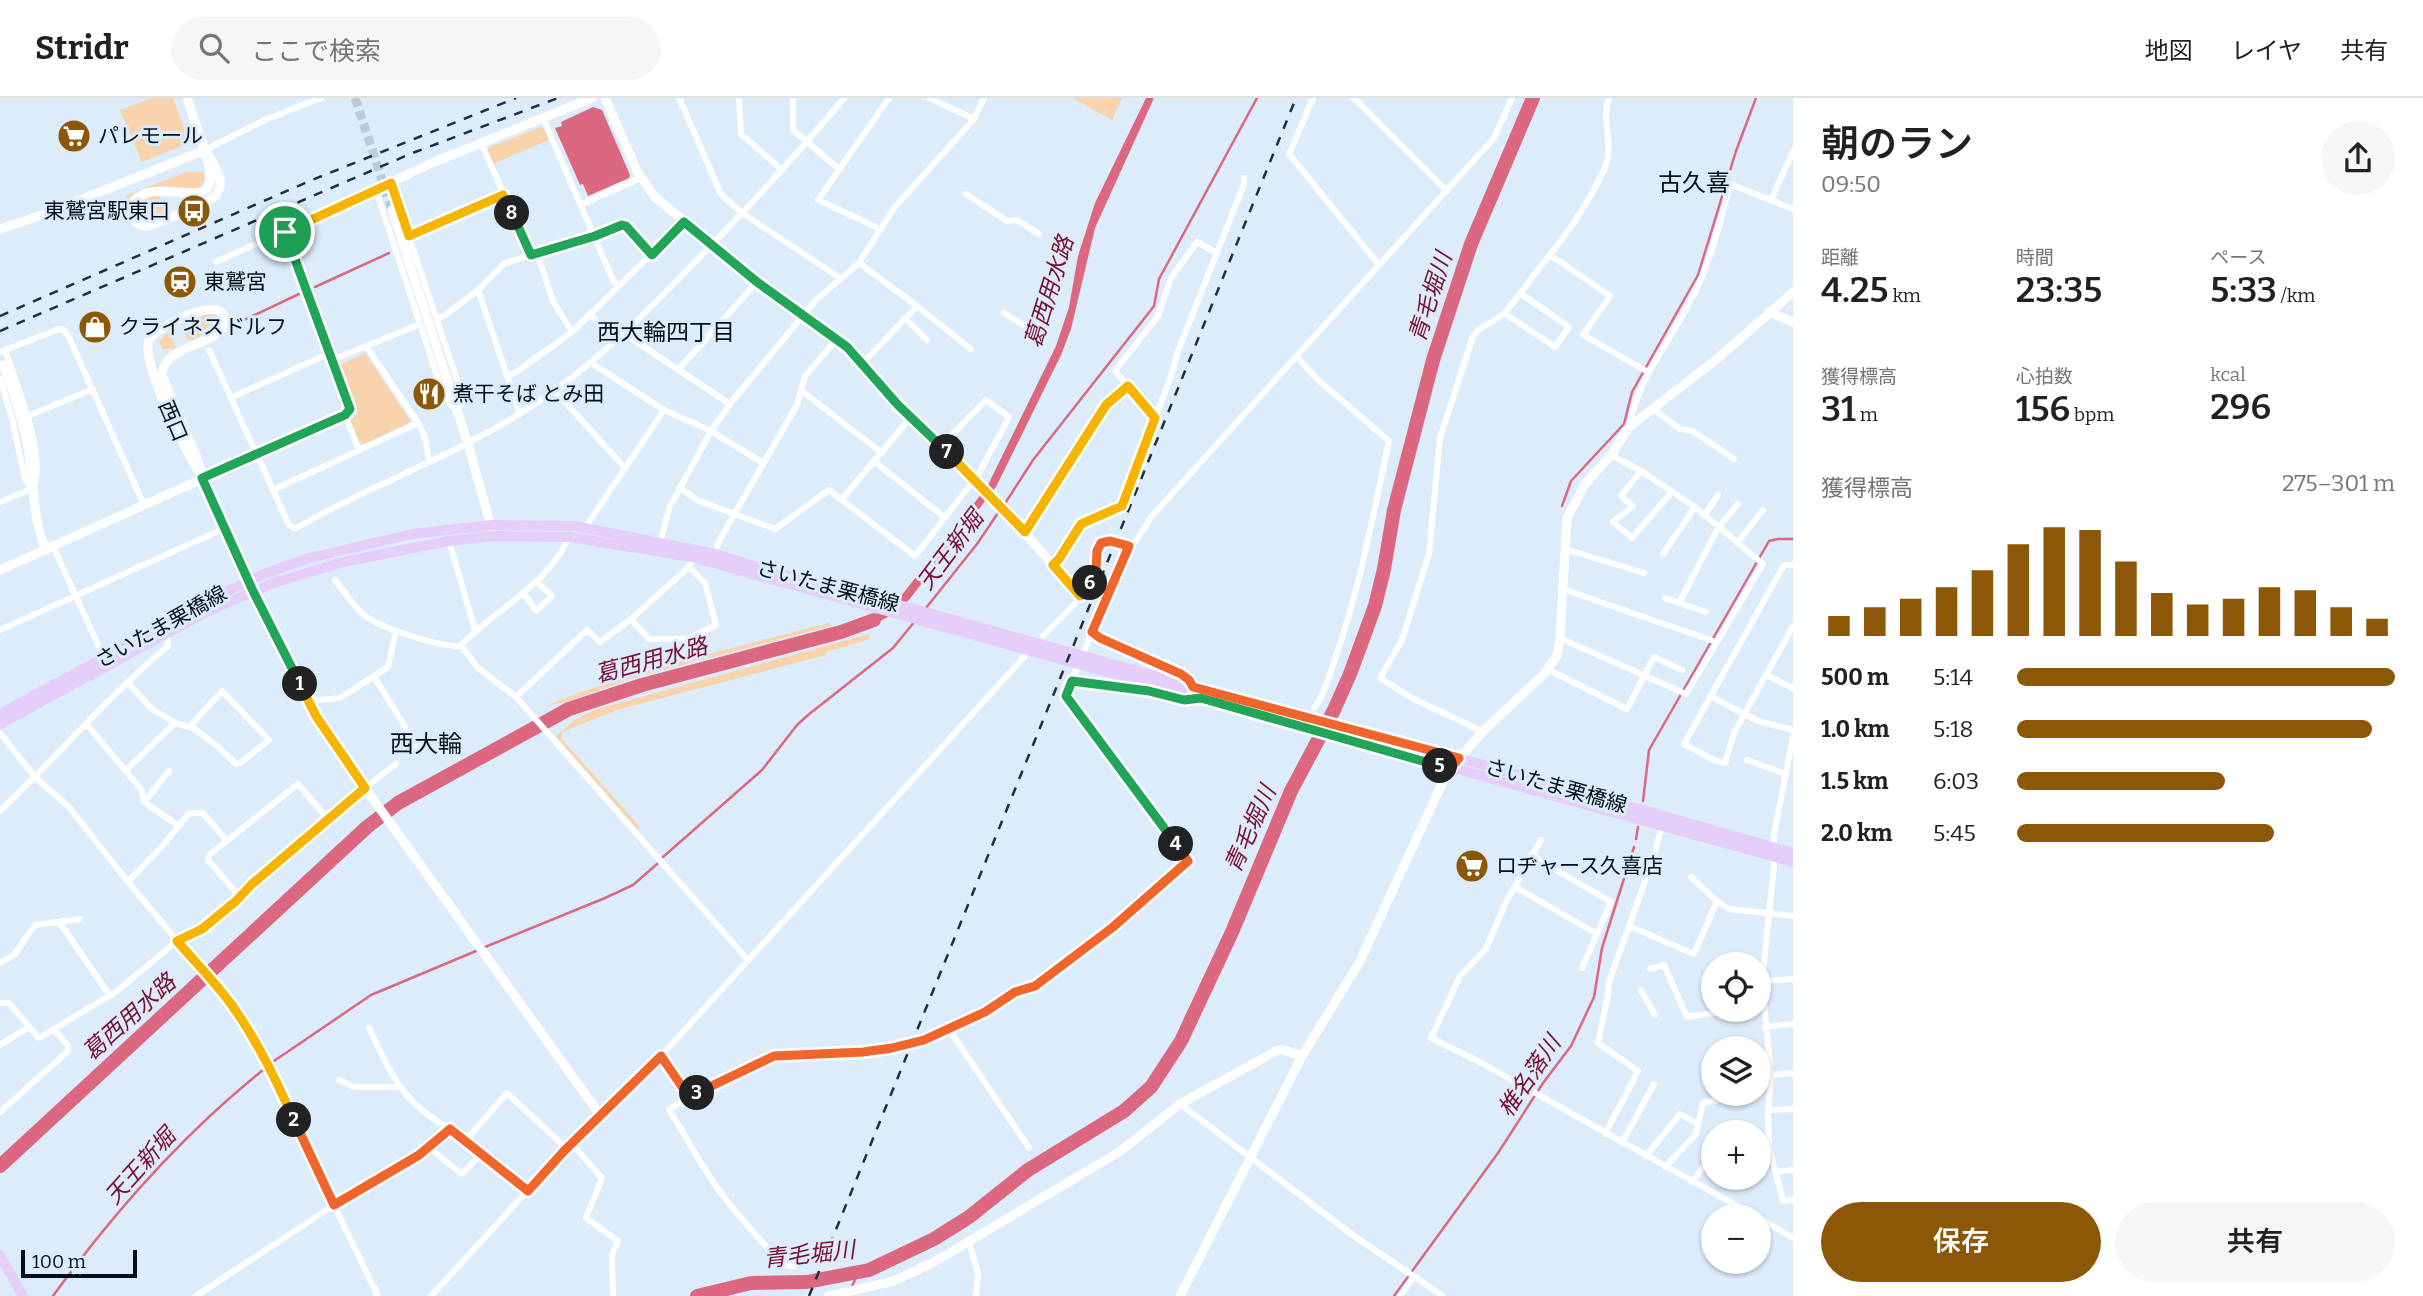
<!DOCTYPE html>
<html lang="ja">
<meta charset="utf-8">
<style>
:root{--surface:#fff;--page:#f6f6f6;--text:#202124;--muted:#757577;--line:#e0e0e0;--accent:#8c5706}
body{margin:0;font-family:Bitter,"Noto Sans JP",serif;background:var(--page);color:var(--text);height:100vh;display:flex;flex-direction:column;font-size:26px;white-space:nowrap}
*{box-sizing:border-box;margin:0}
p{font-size:23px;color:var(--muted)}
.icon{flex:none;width:38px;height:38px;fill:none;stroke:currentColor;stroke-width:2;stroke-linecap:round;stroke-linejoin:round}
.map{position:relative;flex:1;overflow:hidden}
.drawer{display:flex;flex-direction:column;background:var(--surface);width:630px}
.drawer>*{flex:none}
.tools{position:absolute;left:1701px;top:854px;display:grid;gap:14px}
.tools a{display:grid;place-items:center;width:70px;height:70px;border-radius:50%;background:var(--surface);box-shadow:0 2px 5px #0004;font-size:35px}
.scale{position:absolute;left:21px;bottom:18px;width:116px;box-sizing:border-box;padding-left:7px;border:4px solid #040f1b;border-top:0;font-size:19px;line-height:24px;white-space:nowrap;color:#040f1b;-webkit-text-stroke:5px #ddecfa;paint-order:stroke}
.pin{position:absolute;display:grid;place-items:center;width:60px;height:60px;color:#fff;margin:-30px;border:4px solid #fff;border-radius:50%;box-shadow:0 2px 7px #0007}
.km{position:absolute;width:35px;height:35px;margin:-18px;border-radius:50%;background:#222;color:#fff;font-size:19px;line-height:35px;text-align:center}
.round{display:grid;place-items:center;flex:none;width:74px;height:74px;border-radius:37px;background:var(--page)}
.headline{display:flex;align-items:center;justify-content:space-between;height:119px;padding:0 28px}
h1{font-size:38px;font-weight:600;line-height:52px}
.figures{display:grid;grid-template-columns:repeat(3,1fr);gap:10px;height:119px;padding:7px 28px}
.figures div{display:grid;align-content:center}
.figures b{font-size:35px;font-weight:600}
.figures small{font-size:19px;font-weight:400}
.figures p{font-size:19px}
.chart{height:196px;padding:14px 28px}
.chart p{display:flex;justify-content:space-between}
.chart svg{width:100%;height:126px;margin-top:7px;stroke:var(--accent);stroke-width:6}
.primary-button{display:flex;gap:14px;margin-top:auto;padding:14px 28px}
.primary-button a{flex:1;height:80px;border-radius:42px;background:var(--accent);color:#fff;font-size:28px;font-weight:600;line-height:80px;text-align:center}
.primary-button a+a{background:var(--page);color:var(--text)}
ul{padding:0 28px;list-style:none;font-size:23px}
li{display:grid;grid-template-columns:112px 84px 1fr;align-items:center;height:52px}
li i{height:18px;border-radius:9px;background:var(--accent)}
header{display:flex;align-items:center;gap:42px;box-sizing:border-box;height:98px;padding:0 35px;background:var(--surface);border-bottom:2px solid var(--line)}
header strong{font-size:33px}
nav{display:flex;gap:38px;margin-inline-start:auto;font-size:24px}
.search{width:490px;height:63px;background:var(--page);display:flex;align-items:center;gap:18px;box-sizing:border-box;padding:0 24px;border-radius:38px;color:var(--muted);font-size:26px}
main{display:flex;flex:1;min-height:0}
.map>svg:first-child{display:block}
</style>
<header>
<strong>Stridr</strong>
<div class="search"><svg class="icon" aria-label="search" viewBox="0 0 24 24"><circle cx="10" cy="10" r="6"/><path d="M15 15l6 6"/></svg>ここで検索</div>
<nav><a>地図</a><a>レイヤ</a><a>共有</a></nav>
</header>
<main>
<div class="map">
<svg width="1793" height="1198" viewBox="0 0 1793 1198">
<rect width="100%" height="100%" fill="#ddecfa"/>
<!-- green -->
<path fill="#f8d3ab" d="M152 0H173L188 41 185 47 142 64 120 12Z
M1072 0H1122L1112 22Z
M541 29 544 30 549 42 493 66 487 53 490 49Z
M186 74H203C206 82 203 87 197 91 174 89 144 82 127 103L125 98Z
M153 97 159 98 168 115 145 123 137 117 136 109 141 102Z
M208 216 216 217 219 221 216 230 193 242 187 241 183 227Z
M169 233 176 250 163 251 159 243Z
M365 255 411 324 364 346 359 344 350 323 358 316 340 267Z
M829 525 830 528 630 581 566 604 545 608 630 576Z
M869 536 870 541 826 554V557L617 612 562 634 561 640 640 729 637 731 556 638 575 622 594 612Z"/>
<!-- water -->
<path fill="#db6880" d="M1146 0H1154L1095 130 1071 231 1061 257 996 389 909 502 886 520 858 534 856 525 880 514 901 498 987 389 1056 248 1069 209 1078 158 1095 105Z
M593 9 602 12 630 77 629 80 588 98 583 86 580 87 555 30 562 28 561 24Z"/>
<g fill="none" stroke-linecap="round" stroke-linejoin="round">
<!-- stream -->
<path stroke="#db6880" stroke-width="2.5" d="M315 189 389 155
M244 222 299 196
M1004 407 1033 362 1154 208 1159 181 1257 0
M1562 408 1571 383 1624 326 1632 294 1698 177 1736 53 1756 0
M926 510 977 446 1000 412
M1643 703 1649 652 1769 443 1778 441H1793
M1636 741 1638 729
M663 759 762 672 797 627 808 617 893 550 915 523
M485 849 605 800 633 787 657 766
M274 963 371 897 476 853
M852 1189 858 1174
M53 1198C114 1114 182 1037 263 972
M1394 1198 1498 1055 1543 985 1571 948 1594 899 1602 850 1634 749"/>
<!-- river -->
<path stroke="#db6880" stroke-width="14" d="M0 1068 367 729 398 705 569 611 642 587 841 534 874 522
M697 1198 751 1185 807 1184 869 1172 934 1141 969 1119 1028 1072 1124 1013 1151 989 1181 943 1232 834 1291 693 1334 612 1350 576 1375 508 1384 471 1394 412 1433 262 1471 146 1533 0"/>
<!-- secondary-tunnel -->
<path stroke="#bccbd9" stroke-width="9" stroke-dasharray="9 4.5" stroke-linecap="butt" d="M355 0 392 112"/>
<!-- street -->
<path stroke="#fff" stroke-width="6" d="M679 0 721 96 742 115 840 180
M739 0 741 36 781 71
M793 0V32L839 71
M930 0 974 21
M1313 0 1289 56 1379 167
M1354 0 1447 93
M543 20 613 182 618 188
M481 45 531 157
M205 52 267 21 321 0
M376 92 442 293 451 307 457 312 462 306 460 291 391 85
M966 96 1007 123 1017 122 1039 136
M1771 102 1793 53
M582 106 641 80
M880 131 818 102 889 0
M409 138 504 97
M537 155 553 203 572 234
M1550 157 1610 198 1583 237 1648 274
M216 164 285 133
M859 165 917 208 863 265
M478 192 520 316
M917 208 971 251
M1004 215 1025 228
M1504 215 1555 249 1569 229 1520 195
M590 216 615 242
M905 220 927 242
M436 221 445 217 478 192 505 165 595 138 622 127H626L652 157
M623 235 730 306
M366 248 420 328 426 343 429 364
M209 252 289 427 294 430 298 429C370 388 448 360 519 316 584 277 638 223 691 168 744 114 796 58 844 0
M0 254 59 231H63L68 237 144 407
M1297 259 1318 282 1389 343C1373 417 1360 490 1335 561 1329 577 1325 596 1314 610
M332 262 420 226
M591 265 664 312 711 333 763 365
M678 272 757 184
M507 277 515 275 572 234 684 124
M0 281 12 320 25 382 33 390
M555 293 625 370
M802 293 882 355
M230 300 330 255
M1653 311 1680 331 1693 333 1734 361
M345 317 359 352
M28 318 93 291
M1155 320 1115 273 1158 218 1171 180 1197 144 1217 155
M1629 329C1637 282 1669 245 1690 204 1710 166 1720 127 1730 86L1793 111
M941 348 986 302 1009 319 978 377 915 458 829 392 775 431 697 402 680 390 711 333 730 306 815 203 859 165 894 110 974 21 984 0
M875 364 944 419
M1641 373 1621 398 1633 408 1613 424 1632 440 1671 395
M273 392 418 325
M842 401 911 319
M0 404 33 390C48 361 15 282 5 252
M1704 418 1718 397
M585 430 664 312
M1025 434 1106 307 1128 288
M569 439C549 486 495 512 461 547L478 570 516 599 748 862
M449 443 475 532
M660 444 670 408 680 390
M1737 445 1763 412
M53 448 104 560
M1565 451 1644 475
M716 456 718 445 735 415 797 307 805 278 837 241
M1663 456 1695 409
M1053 467 1059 461 1081 426 1122 408 1171 278 1178 253 1244 86V80
M1793 467H1784L1684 646 1714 662 1725 665 1734 635 1793 528
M335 482C344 493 352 507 363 516 379 530 442 550 463 548
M1563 491 1716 544
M523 494 536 513 552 498 536 483
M1665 500 1679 505 1718 430 1738 406
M1679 505 1706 514
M631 521 649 541H688L716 527 705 485 689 469
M0 532 225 430
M1092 534 1100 540 1181 576 1189 582 1193 589
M1043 538C1057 523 1079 504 1089 488 1097 474 1094 458 1101 445L1110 443 1129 448
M1560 540 1686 596 1763 466 1695 409 1641 373 1611 357
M1547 571 1627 611 1654 559 1682 572
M1766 577 1793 590
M374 578 417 649
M1072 583 1149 593 1184 602 1199 601
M127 584 151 610 175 625 193 630 216 647 236 666 240 665 269 642 222 593 189 629
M1710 598 1758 623 1793 632
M516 599 587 532 600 544 631 521 689 469 692 459
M308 603 340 600 388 569 396 533
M87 627 141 691 144 704 179 728
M0 635 35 679 69 709 128 784 231 907 275 979 304 1045 378 1198
M1481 635 1477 631 1412 600 1380 580 1402 542 1429 456 1440 340 1473 238C1481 226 1494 225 1503 216 1516 203 1526 187 1537 173 1564 140 1588 108 1605 69 1615 46 1600 23 1609 0
M1793 638 1774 737V768L1762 883 1771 977 1768 1015 1769 1048 1783 1103 1793 1102
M1747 662 1786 676
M127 671 175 625
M144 704 169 673
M0 713C57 659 108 598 168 548L167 536
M1541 742 1505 806 1486 851 1460 878 1431 940 1478 963 1755 1118
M1531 757 1611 804 1582 870
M128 784 165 745 189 715H203L226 742
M1515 789 1597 836
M240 799 208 762 209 757 298 686 328 721
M1717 803 1729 811 1793 818
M60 825 110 898
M1629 828 1694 856 1717 803 1691 779
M0 865 14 857 35 827 80 821
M1650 871 1664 867 1687 919 1735 912
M1704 881 1713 902
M1762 883 1793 881
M1641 892 1655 917
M0 905H9L39 940 117 893 177 843 202 831 365 690 396 666
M1765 929 1793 926
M369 930C392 977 401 1004 450 1031
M948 930 1029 1050
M0 947 29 929
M661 958 689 999
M1771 977 1793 975
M339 982 354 989H399
M1180 1006 1354 1138 1443 1198
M1768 1012 1793 1011
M0 1014 68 953V948L54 931
M1605 1036 1638 973 1598 945 1609 892 1608 887 1653 761 1662 728
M465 1043 507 995 567 1051
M1622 1045 1654 986
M572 1046 602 1080 586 1120 618 1143 612 1157 613 1198
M428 1049 462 1076 481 1056
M1646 1058 1680 1016 1698 1026 1703 1005 1747 996
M1665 1069 1696 1036 1698 1026
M1776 1073 1793 1072
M1692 1084 1713 1057
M1759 1120 1793 1140
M969 1143 978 1176 976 1198
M794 1168 782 1167C761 1141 737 1118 718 1091 700 1065 685 1038 669 1011L774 958 863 954 892 950 924 941 985 914 1015 894 1035 889 1113 829 1188 763 1098 644 1066 599 1069 588 1129 448 1136 443 1152 418 1494 40 1512 0
M196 1198 363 1088 419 1057 450 1031 528 1093
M431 1198 564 1053 661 958 1024 559
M1400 1198 1414 1178"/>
<!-- secondary -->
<path stroke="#fff" stroke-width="9" d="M187 0C193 17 198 35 205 51 211 63 227 82 217 96 209 106 163 122 149 128 135 130 131 118 131 107 147 77 205 110 210 85 212 75 206 62 205 52
M605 0 638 75 655 99 757 184 847 249 898 307 1005 412 1080 498
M392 112 468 346 492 432
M0 131 45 116 205 52
M1769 214 1793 224
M3 267C14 294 22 321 28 350 34 385 32 419 46 452
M203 380C188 359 140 264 149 242 152 232 221 194 225 221 229 247 163 244 162 277L197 360 203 380 248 483 316 618 365 690 601 1018
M0 472 348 315 350 309 285 133 432 65 592 0
M829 1198 894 1183 936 1163 1119 1054 1180 1006 1278 952H1284L1302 958
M1180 1198 1302 958 1359 865 1446 677 1481 635 1544 576 1557 558 1560 540 1567 420 1585 386 1611 357 1629 329 1717 261 1793 194"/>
<!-- primary -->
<path stroke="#e5cefa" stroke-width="10" d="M0 616 228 493 264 476 306 461 412 436 492 427 575 428 716 456 774 474 878 501 1346 631 1434 653 1793 755
M0 626 204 515 273 485 343 464 449 443 492 438 569 439 692 459 1793 764
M0 1157 23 1198"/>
<!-- rail -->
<path stroke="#222e3a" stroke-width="2.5" stroke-dasharray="9 9" stroke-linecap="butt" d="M0 218 312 82 516 0
M0 233 410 56 558 0
M809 1198 1296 0"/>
</g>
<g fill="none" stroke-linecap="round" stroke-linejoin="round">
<defs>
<path id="split-1" d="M285 134 350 311 345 317 202 380 253 493 300 586"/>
<path id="split-2" d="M294 1022C276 982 257 942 231 906 215 884 195 864 177 843L202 831 236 803 252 786 365 690 316 618 300 586"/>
<path id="split-3" d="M294 1022 334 1107 419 1057 450 1031 528 1093 564 1053 661 958 689 999 697 995"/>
<path id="split-4" d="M697 995 774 958 863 954 892 950 924 942 985 914 1015 894 1035 888 1113 829 1188 763 1176 746"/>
<path id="split-5" d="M1176 746 1066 598 1072 583 1149 593 1184 602 1201 600 1440 668"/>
<path id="split-6" d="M1090 485 1096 472 1097 453 1101 445 1110 443 1129 448 1092 534 1100 540 1181 576 1189 582 1193 589 1459 660 1450 671 1440 668"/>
<path id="split-7" d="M947 354 1025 434 1106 307 1128 288 1155 320 1122 408 1081 426 1059 461 1053 467 1080 498 1090 485"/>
<path id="split-8" d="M512 115 531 157 595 138 622 127 626 128 652 157 684 124 757 184 847 249 898 307 947 354"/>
<path id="split-9" d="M285 134 391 85 409 138 503 97 512 115"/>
</defs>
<!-- split-1 casing -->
<use href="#split-1" stroke="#fff" stroke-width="14"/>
<!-- split-2 casing -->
<use href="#split-2" stroke="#fff" stroke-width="14"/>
<!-- split-3 casing -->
<use href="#split-3" stroke="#fff" stroke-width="14"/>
<!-- split-4 casing -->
<use href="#split-4" stroke="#fff" stroke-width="14"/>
<!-- split-5 casing -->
<use href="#split-5" stroke="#fff" stroke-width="14"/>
<!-- split-6 casing -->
<use href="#split-6" stroke="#fff" stroke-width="14"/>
<!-- split-7 casing -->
<use href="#split-7" stroke="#fff" stroke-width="14"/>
<!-- split-8 casing -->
<use href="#split-8" stroke="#fff" stroke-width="14"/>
<!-- split-9 casing -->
<use href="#split-9" stroke="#fff" stroke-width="14"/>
<!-- split-1 -->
<use href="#split-1" stroke="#22a559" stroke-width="9"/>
<!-- split-2 -->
<use href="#split-2" stroke="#f5b400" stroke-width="9"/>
<!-- split-3 -->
<use href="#split-3" stroke="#f0652b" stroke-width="9"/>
<!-- split-4 -->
<use href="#split-4" stroke="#f0652b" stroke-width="9"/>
<!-- split-5 -->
<use href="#split-5" stroke="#22a559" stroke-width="9"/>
<!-- split-6 -->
<use href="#split-6" stroke="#f0652b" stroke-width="9"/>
<!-- split-7 -->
<use href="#split-7" stroke="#f5b400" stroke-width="9"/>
<!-- split-8 -->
<use href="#split-8" stroke="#22a559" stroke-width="9"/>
<!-- split-9 -->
<use href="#split-9" stroke="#f5b400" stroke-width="9"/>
</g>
<!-- icons -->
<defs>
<symbol id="supermarket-disc" viewBox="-11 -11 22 22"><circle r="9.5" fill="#8c5706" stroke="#ddecfa"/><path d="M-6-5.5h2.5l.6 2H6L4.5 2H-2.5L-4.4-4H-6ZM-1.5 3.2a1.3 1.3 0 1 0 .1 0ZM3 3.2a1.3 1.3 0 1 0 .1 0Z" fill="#fff"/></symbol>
<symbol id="bus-disc" viewBox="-11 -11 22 22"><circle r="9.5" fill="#8c5706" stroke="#ddecfa"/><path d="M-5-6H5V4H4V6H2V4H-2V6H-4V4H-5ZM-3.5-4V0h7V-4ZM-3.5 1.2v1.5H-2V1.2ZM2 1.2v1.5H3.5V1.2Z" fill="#fff"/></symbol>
<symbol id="station-disc" viewBox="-11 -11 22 22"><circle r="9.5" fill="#8c5706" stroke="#ddecfa"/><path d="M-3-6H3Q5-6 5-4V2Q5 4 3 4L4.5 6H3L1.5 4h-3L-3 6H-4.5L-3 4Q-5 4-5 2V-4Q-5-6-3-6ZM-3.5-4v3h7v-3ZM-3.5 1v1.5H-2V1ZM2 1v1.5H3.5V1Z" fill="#fff"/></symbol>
<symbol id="shop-disc" viewBox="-11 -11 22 22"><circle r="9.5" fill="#8c5706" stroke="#ddecfa"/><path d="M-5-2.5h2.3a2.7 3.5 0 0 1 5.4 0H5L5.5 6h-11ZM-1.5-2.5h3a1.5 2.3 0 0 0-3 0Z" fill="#fff"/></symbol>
<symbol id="restaurant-disc" viewBox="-11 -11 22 22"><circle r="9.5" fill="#8c5706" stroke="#ddecfa"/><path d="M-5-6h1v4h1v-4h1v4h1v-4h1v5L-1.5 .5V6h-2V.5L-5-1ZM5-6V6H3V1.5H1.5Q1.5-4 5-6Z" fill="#fff"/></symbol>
</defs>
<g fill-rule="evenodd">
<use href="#supermarket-disc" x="55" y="19" width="38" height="38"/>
<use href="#bus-disc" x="175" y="94" width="38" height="38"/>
<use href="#station-disc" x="161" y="165" width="38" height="38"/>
<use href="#shop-disc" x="76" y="210" width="38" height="38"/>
<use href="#restaurant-disc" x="410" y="277" width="38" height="38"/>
<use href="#supermarket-disc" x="1453" y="749" width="38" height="38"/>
</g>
<g text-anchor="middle" stroke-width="6" stroke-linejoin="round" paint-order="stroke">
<!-- poi labels -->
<g font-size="21" fill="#040f1b" stroke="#ddecfa" text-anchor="start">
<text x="98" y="45">パレモール</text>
<text x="170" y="120" text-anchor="end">東鷲宮駅東口</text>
<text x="204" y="191">東鷲宮</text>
<text x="119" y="236">クライネスドルフ</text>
<text x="453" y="303">煮干そば とみ田</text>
<text x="1496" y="775">ロヂャース久喜店</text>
</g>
<!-- street labels -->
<g font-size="21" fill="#040f1b" stroke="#ddecfa">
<text transform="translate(173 323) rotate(67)" y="7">西口</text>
<text transform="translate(828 488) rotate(15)" y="7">さいたま栗橋線</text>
<text transform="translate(161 529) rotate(-29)" y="7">さいたま栗橋線</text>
<text transform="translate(1556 688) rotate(16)" y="7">さいたま栗橋線</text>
</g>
<!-- water labels -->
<g font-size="23" font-style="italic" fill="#7a0e32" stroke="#ddecfa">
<text transform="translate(1049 194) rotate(-73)" y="8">葛西用水路</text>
<text transform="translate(1430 199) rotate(-72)" y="8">青毛堀川</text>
<text transform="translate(950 452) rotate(-53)" y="8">天王新堀</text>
<text transform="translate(651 562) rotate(-15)" y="8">葛西用水路</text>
<text transform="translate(1250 731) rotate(-66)" y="8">青毛堀川</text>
<text transform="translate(129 919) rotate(-42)" y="8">葛西用水路</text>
<text transform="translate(1529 978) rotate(-56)" y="8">椎名落川</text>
<text transform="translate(140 1068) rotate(-48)" y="8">天王新堀</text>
<text transform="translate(809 1156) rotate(-6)" y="8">青毛堀川</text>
</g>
<!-- neighbourhood labels -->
<g font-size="23" fill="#040f1b" stroke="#ddecfa">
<text x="666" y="242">西大輪四丁目</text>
</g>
<!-- quarter labels -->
<g font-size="24" fill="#040f1b" stroke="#ddecfa">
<text x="1694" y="93">古久喜</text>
<text x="426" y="654">西大輪</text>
</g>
</g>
</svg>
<div class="tools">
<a><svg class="icon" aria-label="locate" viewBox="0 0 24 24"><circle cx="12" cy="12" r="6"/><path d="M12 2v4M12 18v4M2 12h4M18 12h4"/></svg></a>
<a><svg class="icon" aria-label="layers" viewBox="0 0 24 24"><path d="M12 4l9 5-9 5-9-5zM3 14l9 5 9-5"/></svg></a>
<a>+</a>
<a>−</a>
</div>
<div class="scale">100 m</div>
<div class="pin" style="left:285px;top:134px;background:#1e9e55"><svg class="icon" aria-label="arrive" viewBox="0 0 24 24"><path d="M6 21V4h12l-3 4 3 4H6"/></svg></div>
<b class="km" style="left:300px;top:586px">1</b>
<b class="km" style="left:294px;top:1022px">2</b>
<b class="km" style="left:697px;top:995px">3</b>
<b class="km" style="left:1176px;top:746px">4</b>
<b class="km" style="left:1440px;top:668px">5</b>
<b class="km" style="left:1090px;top:485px">6</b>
<b class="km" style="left:947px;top:354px">7</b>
<b class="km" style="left:512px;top:115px">8</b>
</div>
<section class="drawer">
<div class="headline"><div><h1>朝のラン</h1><p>09:50</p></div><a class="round"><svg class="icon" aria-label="share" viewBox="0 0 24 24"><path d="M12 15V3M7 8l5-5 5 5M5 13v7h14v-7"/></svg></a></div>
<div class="figures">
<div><p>距離</p><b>4.25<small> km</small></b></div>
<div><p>時間</p><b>23:35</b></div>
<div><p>ペース</p><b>5:33<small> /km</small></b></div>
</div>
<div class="figures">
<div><p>獲得標高</p><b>31<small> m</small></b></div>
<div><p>心拍数</p><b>156<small> bpm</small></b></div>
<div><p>kcal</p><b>296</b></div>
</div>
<div class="chart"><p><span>獲得標高</span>275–301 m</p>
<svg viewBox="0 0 160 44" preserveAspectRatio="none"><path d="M5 44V37M15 44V34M25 44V31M35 44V27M45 44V21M55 44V12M65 44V6M75 44V7M85 44V18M95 44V29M105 44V33M115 44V31M125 44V27M135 44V28M145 44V34M155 44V38"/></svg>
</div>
<ul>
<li><b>500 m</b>5:14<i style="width:100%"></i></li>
<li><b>1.0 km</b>5:18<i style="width:94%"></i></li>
<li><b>1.5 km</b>6:03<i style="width:55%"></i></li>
<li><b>2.0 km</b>5:45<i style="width:68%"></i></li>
</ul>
<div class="primary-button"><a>保存</a><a>共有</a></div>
</section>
</main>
